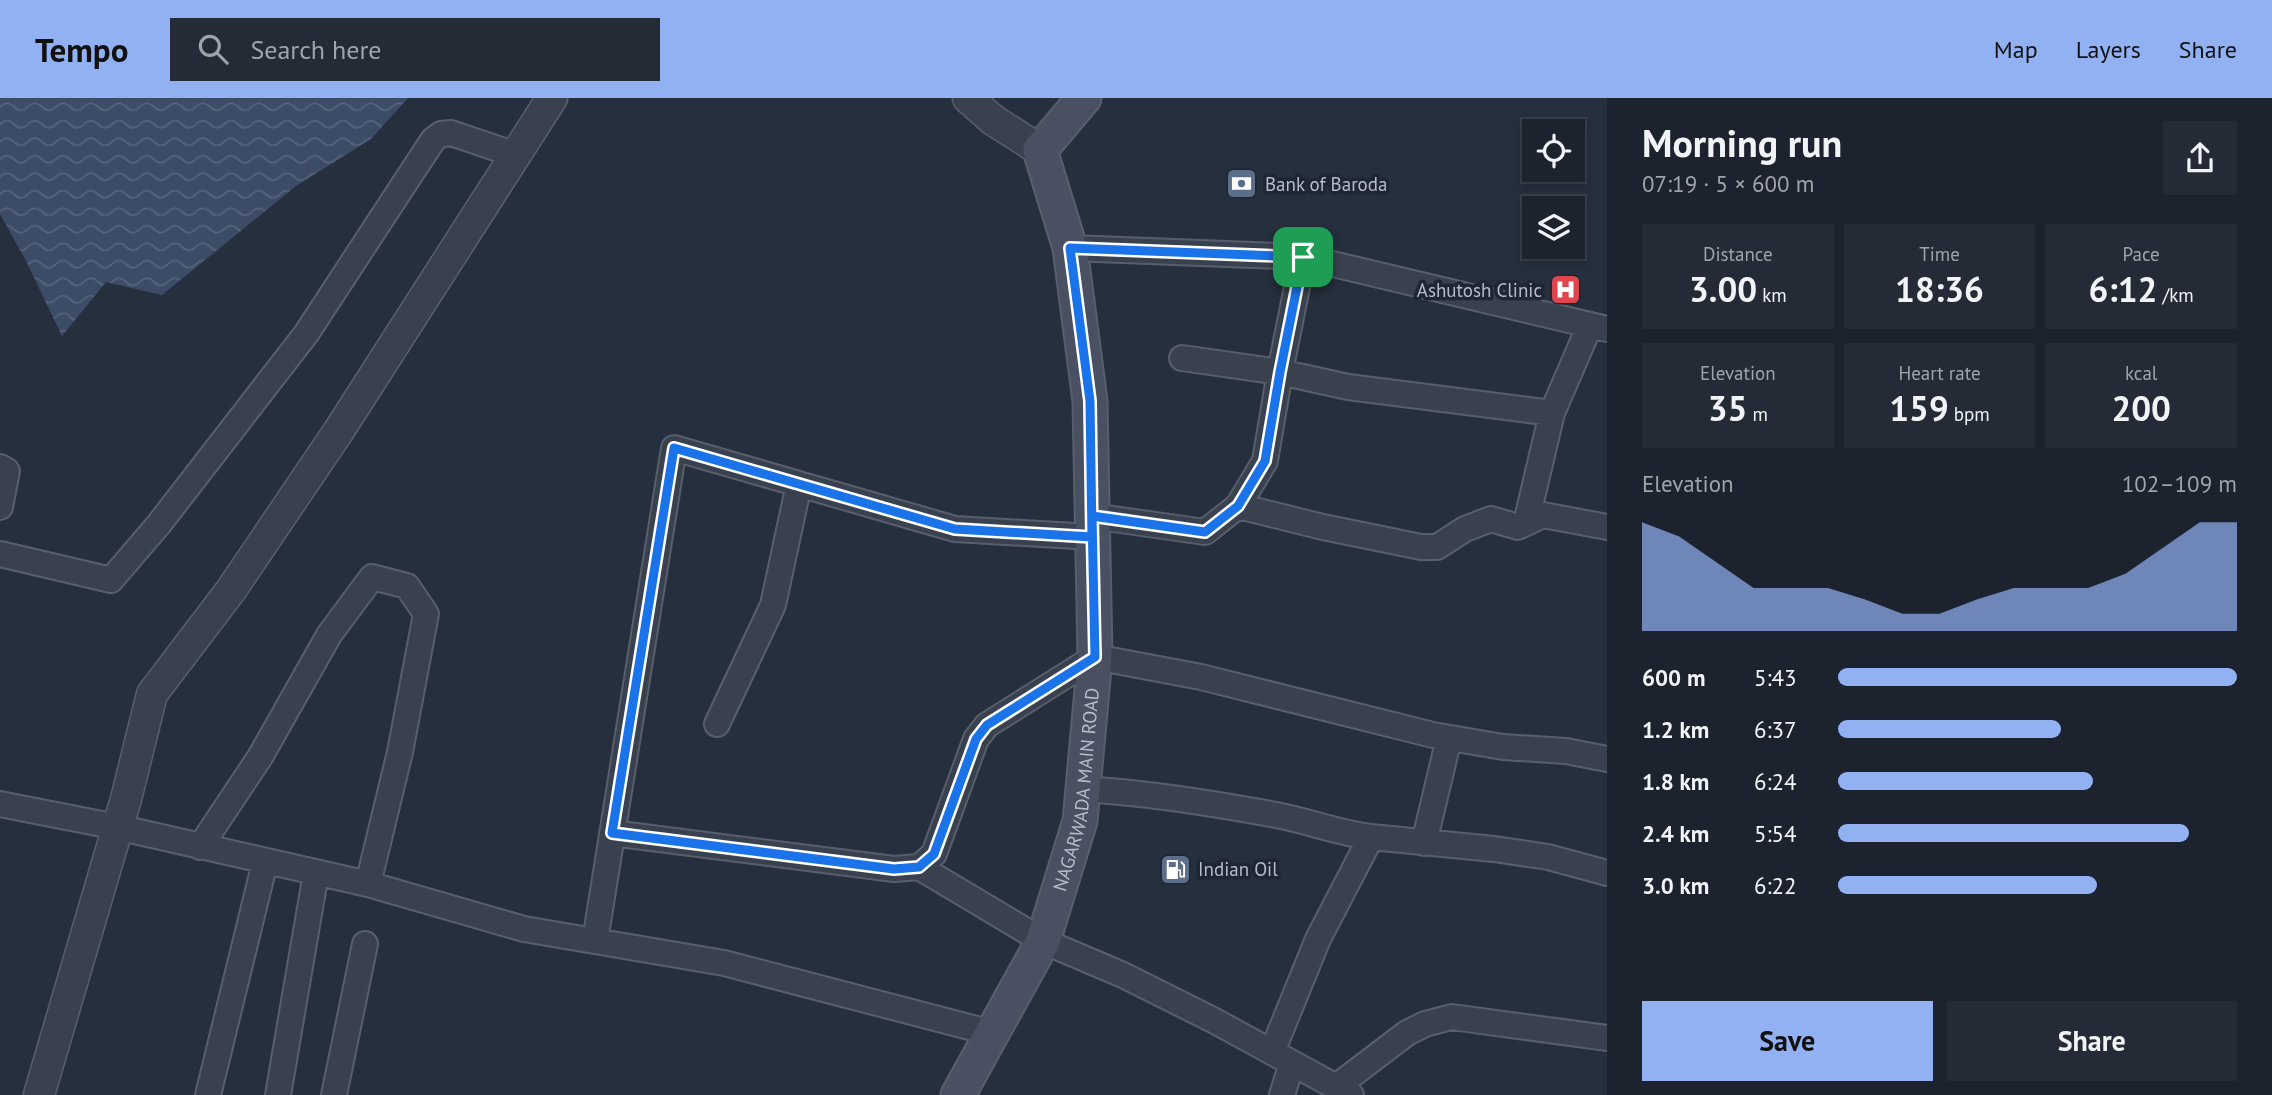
<!DOCTYPE html>
<meta charset="utf-8">
<style>
:root{--surface:#1c232e;--page:#252b36;--text:#f1f3f6;--muted:#a0a4aa;--line:#3a404a;--accent:#91b1f3}
body{margin:0;font-family:"PT Sans",sans-serif;background:var(--page);color:var(--text);height:100vh;display:flex;flex-direction:column;font-size:26px;white-space:nowrap}
*{box-sizing:border-box;margin:0}
p{font-size:23px;color:var(--muted)}
.icon{flex:none;width:38px;height:38px;fill:none;stroke:currentColor;stroke-width:2;stroke-linecap:round;stroke-linejoin:round}
.map{position:relative;flex:1;overflow:hidden}
.side{display:flex;flex-direction:column;background:var(--surface);width:665px}
.side>*{flex:none}
.buttons{position:absolute;left:1522px;top:21px;display:grid;gap:14px}
.buttons a{display:grid;place-items:center;width:63px;height:63px;border-radius:0px;background:var(--surface);box-shadow:0 4px 10px #0003,0 0 0 2px var(--line);font-size:35px}
.pin{position:absolute;display:grid;place-items:center;width:60px;height:60px;color:#fff;margin:-30px;border-radius:14px;box-shadow:0 4px 10px #0006}
.round{display:grid;place-items:center;flex:none;width:74px;height:74px;border-radius:0px;background:var(--page)}
.head{display:flex;align-items:center;justify-content:space-between;height:119px;padding:0 35px}
h1{font-size:38px;font-weight:700;line-height:52px}
.figures{display:grid;grid-template-columns:repeat(3,1fr);gap:10px;height:119px;padding:7px 35px}
.figures div{display:grid;align-content:center;border-radius:0px;background:var(--page);text-align:center}
.figures b{font-size:35px;font-weight:700}
.figures small{font-size:19px;font-weight:400}
.figures p{font-size:19px}
.chart{height:196px;padding:14px 35px}
.chart p{display:flex;justify-content:space-between}
.chart svg{width:100%;height:126px;margin-top:7px;fill:var(--accent);opacity:.7}
.button{display:flex;gap:14px;margin-top:auto;padding:14px 35px}
.button a{flex:1;height:80px;border-radius:0px;background:var(--accent);color:#111;font-size:28px;font-weight:700;line-height:80px;text-align:center}
.button a+a{background:var(--page);color:var(--text)}
ul{padding:0 35px;list-style:none;font-size:23px}
li{display:grid;grid-template-columns:112px 84px 1fr;align-items:center;height:52px}
li i{height:18px;border-radius:9px;background:var(--accent)}
header{display:flex;align-items:center;gap:42px;box-sizing:border-box;height:98px;padding:0 35px;background:var(--accent);color:#111}
header strong{font-size:33px}
nav{display:flex;gap:38px;margin-inline-start:auto;font-size:24px}
.search{width:490px;height:63px;background:var(--page);display:flex;align-items:center;gap:18px;box-sizing:border-box;padding:0 24px;border-radius:0px;color:var(--muted);font-size:26px}
main{display:flex;flex:1;min-height:0}
.map>svg:first-child{display:block}
</style>
<header>
<strong>Tempo</strong>
<div class="search"><svg class="icon" aria-label="search" viewBox="0 0 24 24"><circle cx="10" cy="10" r="6"/><path d="M15 15l6 6"/></svg>Search here</div>
<nav><a>Map</a><a>Layers</a><a>Share</a></nav>
</header>
<main>
<div class="map">
<svg width="1607" height="997" viewBox="0 0 1607 997">
<defs>
<pattern id="water-waves" width="16" height="10" patternUnits="userSpaceOnUse" patternTransform="scale(1.75)"><rect width="16" height="10" fill="#3c4b66"/><path d="M0 5q4-4 8 0t8 0" fill="none" stroke="#56637b"/></pattern>
</defs>
<rect width="100%" height="100%" fill="#262f3e"/>
<!-- water -->
<path fill="url(#water-waves)" d="M0 0H408L371 41 296 88 162 197 106 184 62 238 25 161 0 116Z"/>
<g fill="none" stroke-linecap="round" stroke-linejoin="round">
<defs>
<path id="minor" d="M1070 150 1303 159 1607 231
M1182 260 1280 274 1348 289 1552 315 1526 425
M1552 315 1590 227
M0 369 7 373 0 409
M1238 408 1323 429 1421 449H1437L1465 431 1491 421 1518 429 1543 417 1607 429
M1092 418 1205 434 1238 408 1265 363 1280 274 1303 159
M0 456 111 482 159 426 306 236 433 42 441 36 451 35 516 57
M717 626 773 507 799 386
M1083 691C1149 695 1212 705 1276 717 1309 723 1338 735 1371 739
M0 706 117 729 368 786 524 831 724 865 992 935
M612 735 894 771 919 769 934 756 976 641 987 627 1095 559 1201 579 1433 637 1503 649 1566 653 1607 661
M1424 745 1449 640
M200 749 260 659 329 537 372 479 407 488 426 516 400 654 368 786
M919 769 1043 843 1123 877 1213 922 1351 997
M595 843 674 350 955 431 1092 439
M1272 954 1318 841 1371 739 1494 751 1548 759 1607 775
M1336 989 1407 935 1425 926 1452 919 1607 940
M208 997 265 764
M278 997 316 775
M334 997 365 846
M1282 997 1292 965"/>
<path id="tertiary" d="M968 0 993 22 1040 52
M39 997 126 701 152 596 231 492 338 334 552 0"/>
<g id="secondary">
<path id="s1" d="M958 997 1043 843 1080 723 1095 559 1090 303 1070 150 1040 52 1084 0"/>
</g>
</defs>
<!-- minor casing -->
<use href="#minor" stroke="#585f6c" stroke-width="28"/>
<!-- tertiary casing -->
<use href="#tertiary" stroke="#585f6c" stroke-width="33"/>
<!-- secondary casing -->
<use href="#secondary" stroke="#585f6c" stroke-width="37"/>
<!-- minor -->
<use href="#minor" stroke="#3a414e" stroke-width="24"/>
<!-- tertiary -->
<use href="#tertiary" stroke="#3a414e" stroke-width="30"/>
<!-- secondary -->
<use href="#secondary" stroke="#485061" stroke-width="33"/>
</g>
<g fill="none" stroke-linecap="round" stroke-linejoin="round">
<defs>
<path id="route" d="M1303 159 1280 274 1265 363 1238 408 1205 434 1092 418 1095 559 987 627 976 641 934 756 919 769 894 771 612 735 674 350 955 431 1092 439 1090 303 1070 150 1303 159"/>
</defs>
<!-- route casing -->
<use href="#route" stroke="#fff" stroke-width="14"/>
<!-- route -->
<use href="#route" stroke="#1a73e8" stroke-width="9"/>
</g>
<!-- icons -->
<defs>
<symbol id="bank-square" viewBox="-11 -11 22 22"><rect x="-9" y="-9" width="18" height="18" rx="4" fill="#5c6f8a" stroke="#1f2633"/><path d="M-6-4H6V4H-6ZM0-2.3a2.3 2.3 0 1 0 0 4.6a2.3 2.3 0 1 0 0-4.6Z" fill="#fff"/></symbol>
<symbol id="hospital-square" viewBox="-11 -11 22 22"><rect x="-9" y="-9" width="18" height="18" rx="4" fill="#e0444e" stroke="#1f2633"/><path d="M-5-5h3v3.5h4V-5h3V5h-3V1.5h-4V5h-3Z" fill="#fff"/></symbol>
<symbol id="fuel-square" viewBox="-11 -11 22 22"><rect x="-9" y="-9" width="18" height="18" rx="4" fill="#5c6f8a" stroke="#1f2633"/><path d="M-5.5-6h7V0h2V4h1.3V-2.5L3-4.5l.8-.8L6-3V5H2.5V1h-1V6h-7ZM-4.2-4.7v3.2H.2V-4.7Z" fill="#fff"/></symbol>
</defs>
<g fill-rule="evenodd">
<use href="#bank-square" x="1224" y="68" width="35" height="35"/>
<use href="#hospital-square" x="1548" y="174" width="35" height="35"/>
<use href="#fuel-square" x="1158" y="754" width="35" height="35"/>
</g>
<g text-anchor="middle" stroke-width="7" stroke-linejoin="round" paint-order="stroke">
<!-- poi labels -->
<g font-size="19" fill="#b6bcc9" stroke="#1f2633" text-anchor="start">
<text x="1265" y="93">Bank of Baroda</text>
<text x="1542" y="199" text-anchor="end">Ashutosh Clinic</text>
<text x="1198" y="778">Indian Oil</text>
</g>
<!-- street labels -->
<g font-size="19" fill="#b6bcc9" stroke="#1f2633">
<text dy="7" stroke="none"><textPath href="#s1" startOffset="332">NAGARWADA MAIN ROAD</textPath></text>
</g>
</g>
</svg>
<div class="buttons">
<a><svg class="icon" aria-label="locate" viewBox="0 0 24 24"><circle cx="12" cy="12" r="6"/><path d="M12 2v4M12 18v4M2 12h4M18 12h4"/></svg></a>
<a><svg class="icon" aria-label="layers" viewBox="0 0 24 24"><path d="M12 4l9 5-9 5-9-5zM3 14l9 5 9-5"/></svg></a>
</div>
<div class="pin" style="left:1303px;top:159px;background:#1e9e55"><svg class="icon" aria-label="arrive" viewBox="0 0 24 24"><path d="M6 21V4h12l-3 4 3 4H6"/></svg></div>
</div>
<section class="side">
<div class="head"><div><h1>Morning run</h1><p>07:19 · 5 × 600 m</p></div><a class="round"><svg class="icon" aria-label="share" viewBox="0 0 24 24"><path d="M12 15V3M7 8l5-5 5 5M5 13v7h14v-7"/></svg></a></div>
<div class="figures">
<div><p>Distance</p><b>3.00<small> km</small></b></div>
<div><p>Time</p><b>18:36</b></div>
<div><p>Pace</p><b>6:12<small> /km</small></b></div>
</div>
<div class="figures">
<div><p>Elevation</p><b>35<small> m</small></b></div>
<div><p>Heart rate</p><b>159<small> bpm</small></b></div>
<div><p>kcal</p><b>200</b></div>
</div>
<div class="chart"><p><span>Elevation</span>102–109 m</p>
<svg viewBox="0 0 160 44" preserveAspectRatio="none"><path d="M0 44V6L10 11L20 20L30 29L40 29L50 29L60 33L70 38L80 38L90 33L100 29L110 29L120 29L130 24L140 15L150 6L160 6V44z"/></svg>
</div>
<ul>
<li><b>600 m</b>5:43<i style="width:100%"></i></li>
<li><b>1.2 km</b>6:37<i style="width:56%"></i></li>
<li><b>1.8 km</b>6:24<i style="width:64%"></i></li>
<li><b>2.4 km</b>5:54<i style="width:88%"></i></li>
<li><b>3.0 km</b>6:22<i style="width:65%"></i></li>
</ul>
<div class="button"><a>Save</a><a>Share</a></div>
</section>
</main>
